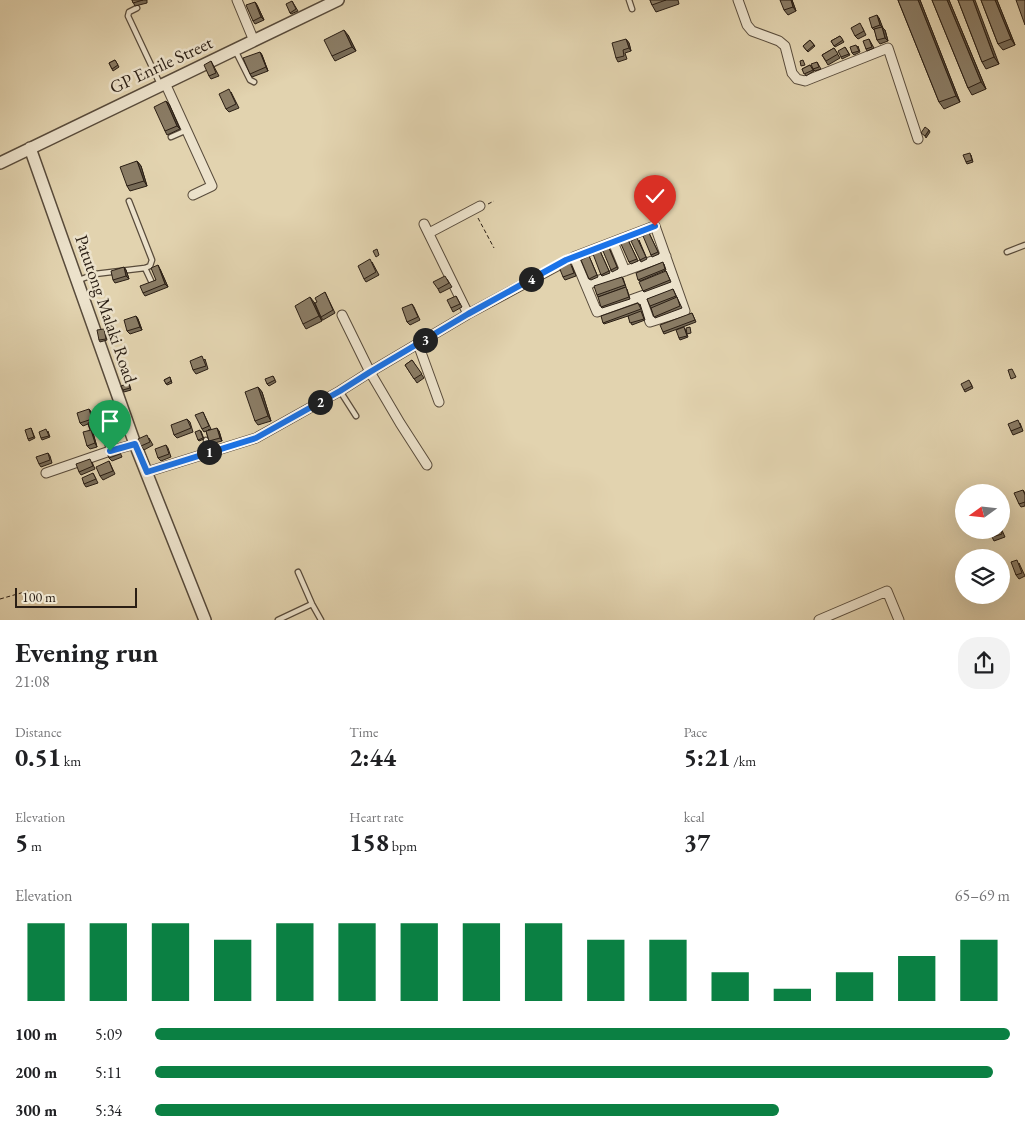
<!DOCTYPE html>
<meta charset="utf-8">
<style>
:root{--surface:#fff;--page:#f2f2f2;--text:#202124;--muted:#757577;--accent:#0b8043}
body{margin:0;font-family:"EB Garamond",serif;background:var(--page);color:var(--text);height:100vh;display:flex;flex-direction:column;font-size:19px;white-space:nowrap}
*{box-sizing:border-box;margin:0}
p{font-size:16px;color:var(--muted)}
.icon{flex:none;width:28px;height:28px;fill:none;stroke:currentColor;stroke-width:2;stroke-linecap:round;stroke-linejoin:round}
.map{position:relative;height:620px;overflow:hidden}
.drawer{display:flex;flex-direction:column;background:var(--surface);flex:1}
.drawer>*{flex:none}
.needle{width:32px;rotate:255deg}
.fabs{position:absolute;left:955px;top:484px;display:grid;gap:10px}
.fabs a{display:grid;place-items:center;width:55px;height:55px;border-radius:50%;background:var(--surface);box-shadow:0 5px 20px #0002;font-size:25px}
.scale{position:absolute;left:15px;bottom:12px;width:122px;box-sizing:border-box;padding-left:5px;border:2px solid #2a1e14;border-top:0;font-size:14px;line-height:18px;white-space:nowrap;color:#2a1e14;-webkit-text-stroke:4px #ece2cb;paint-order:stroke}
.pin{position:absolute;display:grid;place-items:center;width:42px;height:42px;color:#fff;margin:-51px -21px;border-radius:50% 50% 50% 0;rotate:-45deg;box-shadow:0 0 5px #0007}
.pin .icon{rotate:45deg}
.km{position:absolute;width:25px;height:25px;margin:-12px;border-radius:50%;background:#222;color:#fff;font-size:14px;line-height:25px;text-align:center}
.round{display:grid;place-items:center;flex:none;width:52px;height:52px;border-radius:20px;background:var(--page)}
.overview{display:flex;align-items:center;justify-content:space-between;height:85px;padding:0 15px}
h1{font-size:28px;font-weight:700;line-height:38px}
.figures{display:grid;grid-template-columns:repeat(3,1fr);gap:8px;height:85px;padding:5px 15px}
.figures div{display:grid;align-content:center}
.figures b{font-size:25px;font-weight:700}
.figures small{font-size:14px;font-weight:400}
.figures p{font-size:14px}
.chart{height:140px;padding:10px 15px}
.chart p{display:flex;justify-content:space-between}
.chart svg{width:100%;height:90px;margin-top:5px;stroke:var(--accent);stroke-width:6}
ul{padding:0 15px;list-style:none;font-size:16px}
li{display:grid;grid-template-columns:80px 60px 1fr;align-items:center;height:38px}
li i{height:12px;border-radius:6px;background:var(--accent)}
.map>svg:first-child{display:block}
</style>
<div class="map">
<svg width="1025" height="620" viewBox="0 0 1025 620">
<rect width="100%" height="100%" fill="#e2d3af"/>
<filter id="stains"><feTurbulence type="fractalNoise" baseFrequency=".004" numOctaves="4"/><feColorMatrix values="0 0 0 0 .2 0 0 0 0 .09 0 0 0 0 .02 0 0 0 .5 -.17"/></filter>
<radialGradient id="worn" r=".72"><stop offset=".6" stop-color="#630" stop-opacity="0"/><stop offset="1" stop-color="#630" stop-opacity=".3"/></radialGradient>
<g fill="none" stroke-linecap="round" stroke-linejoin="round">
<defs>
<path id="service" d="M629 0 632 9
M137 8 129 12 128 16 160 84
M235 50 250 80 254 82
M171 137 187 130
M1007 252 1025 245
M145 268 152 283
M79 280 95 274 145 268 150 266 152 260 129 201
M340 391 356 416
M103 431 110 451
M206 440 209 452
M298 572 312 604 321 620
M278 620 312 604"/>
<path id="minor" d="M237 0 254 41
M738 0 747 25 752 31 779 41 785 46 792 73 797 79 805 81 888 48 918 139
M165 83 212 186 193 195
M424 224 468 314
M429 233 480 206
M613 242 625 271
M574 257 655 226 685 311 650 322 641 297
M586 285 666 256
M342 315 370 372 400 423 427 465
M418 344 439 402
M147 472 256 438 340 391 370 372 468 314 574 257 597 312 675 284
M46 473 110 451 135 444
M819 620 887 591 899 620"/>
<path id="tertiary" d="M30 148 135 444 205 620
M0 163 338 0"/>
</defs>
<!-- service casing -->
<use href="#service" stroke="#584b3b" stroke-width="7"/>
<!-- minor casing -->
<use href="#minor" stroke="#584b3b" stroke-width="11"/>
<!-- tertiary casing -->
<use href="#tertiary" stroke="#584b3b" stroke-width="14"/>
<!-- path -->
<path stroke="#2a1e14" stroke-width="1" stroke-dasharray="4 2.5" stroke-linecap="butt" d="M488 204 494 201
M478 218 494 248
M0 599 28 591"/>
<!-- service -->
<use href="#service" stroke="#ece2cb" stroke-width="4.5"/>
<!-- minor -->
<use href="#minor" stroke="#ece2cb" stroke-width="9"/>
<!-- tertiary -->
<use href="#tertiary" stroke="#ece2cb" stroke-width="11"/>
</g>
<!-- wall -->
<path fill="#776b57" stroke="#2a1e14" d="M132 0H147V3L135 6Z
M650 0H678L679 4 656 12 652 5Z
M792 0 796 11 788 15 784 10Z
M898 0H920L960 102 944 109 939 102Z
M932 0H949L986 89 972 95 968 88Z
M958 0 999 64 986 69 982 62Z
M981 0H997L1015 45 1003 50 998 44Z
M292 1 298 11 291 14 290 13Z
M255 2 257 5 264 20 255 24 253 21Z
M879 18 882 27 885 30 888 41 880 44 877 40 875 31 872 28Z
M862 27 866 35 858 39 855 36Z
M348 35 356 51 335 61 332 56Z
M840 36 844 42 835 47 831 41Z
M626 39 629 43 631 51 625 53 627 59 618 62 616 58Z
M869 39 874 48 867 51 866 49Z
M810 40 815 46 808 52 803 46Z
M858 46 860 52 854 55 852 53Z
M845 47 850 55 842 59 841 57Z
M834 48 840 58 828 65 822 55Z
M260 52 262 55 268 71 252 77 250 74Z
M115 60 119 67 113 71 109 63Z
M211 61 219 76 211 79 209 76Z
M817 62 821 69 815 71 813 69Z
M810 65 814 71 806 76 802 69Z
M231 92 239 108 229 112 226 109Z
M166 101 169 104 180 129 167 135 165 131Z
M971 155 973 162 967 164 966 162Z
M137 161 141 166 147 186 130 191 127 186Z
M649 233 659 254 652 257 651 255Z
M628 240 638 261 631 264 629 262Z
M639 240 647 259 641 262 640 260Z
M610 250 618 269 612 272 611 270Z
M600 251 610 273 602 276 601 275Z
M589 256 598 277 591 280 589 279Z
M372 262 379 275 366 282 364 279Z
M664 264 666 270 640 281 638 280Z
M572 266 576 276 565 280 563 277Z
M124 267 126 270 129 279 115 283 113 280Z
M160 269 168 287 145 296 143 293 156 280Z
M666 271 671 282 644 292 643 291Z
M623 278 626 287 598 297 597 295Z
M447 279 452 287 440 293 438 289Z
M627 289 630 299 602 308 601 307Z
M673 289 682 308 655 318 650 306Z
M325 292 335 313 323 320 321 317 317 302Z
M456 296 462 307 453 312 451 308Z
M314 302 322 321 306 329 303 324Z
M412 304 414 307 420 320 410 325 407 322Z
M640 304 645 320 632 325 628 316 604 324 603 323Z
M692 313 696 322 664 334 663 332Z
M136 316 138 319 142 330 130 334 127 331Z
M112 328 115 338 108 340 107 338Z
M685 329 688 337 680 340 679 338Z
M105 330 107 340 100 342 99 340Z
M205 359 208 369 196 374 193 370Z
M412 360 424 378 417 383 405 365Z
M273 376 276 382 269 386 267 384Z
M170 377 172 383 167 385 164 380Z
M970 382 973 388 965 392 964 390Z
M129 383 131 390 124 392 123 390Z
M258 387 262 392 271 421 258 425 255 421Z
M103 408 105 415 113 412 116 415 120 428 105 434 103 430 99 419 96 420 95 419Z
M89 409 91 412 94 421 96 423 98 429 91 431 93 433 97 447 90 449 87 446 90 430 88 424 83 426 80 423Z
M203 412 211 429 208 430 219 431 222 441 211 444 209 441 206 431 204 432 202 429Z
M187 419 190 422 193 432 177 438 174 435Z
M1020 423 1023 431 1013 435 1011 431Z
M31 428 35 438 29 441 28 439Z
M48 431 50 437 42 440 41 438Z
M201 431 204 439 199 441 198 440Z
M149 438 153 445 144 450 141 446Z
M166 445 168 448 171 457 161 461 158 458Z
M117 446 119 450 122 457 112 461 109 458Z
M48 453 50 456 52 463 41 467 39 464Z
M109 461 115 474 103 480 100 476Z
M92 462 95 469 81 475 79 472Z
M93 473 98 483 86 487 84 484Z
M1023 490 1025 493V506L1021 507 1019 504Z
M1001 528 1005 537 994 541 992 537 1001 530Z
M1019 563 1025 576 1019 579 1016 575Z"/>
<!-- shaded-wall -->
<path fill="#615747" stroke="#2a1e14" d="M791 0H792L796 11 793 7Z
M918 0H920L960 102 956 96Z
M947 0H949L986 89 981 82Z
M973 0H975L999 64 994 57Z
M995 0H997L1015 45 1011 39Z
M255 2 257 5 264 20 261 17Z
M877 15 879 18 883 28 880 25Z
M882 27 885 30 888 41 885 38Z
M344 30 348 35 356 51 352 47Z
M626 39 629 43 631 51 629 48Z
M260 52 262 55 268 71 266 67Z
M166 101 169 104 180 129 177 126Z
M929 130 930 132 926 138 925 136Z
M137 161 141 166 147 186 144 181Z
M158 265 160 269 168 287 165 284Z
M124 267 126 270 129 279 126 276Z
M310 297 314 302 322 321 319 316Z
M136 316 138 319 142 330 140 327Z
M258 387 262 392 271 421 268 416Z
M89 409 91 412 94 422 92 419Z
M113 412 116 415 120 428 118 425Z
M217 428 219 431 222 441 220 438Z
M91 430 93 433 97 447 95 443Z"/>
<!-- building -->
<path fill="#8a7c65" stroke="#2a1e14" d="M132 0H143L133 3Z
M650 0H666L652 5Z
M780 0H791L793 7 784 10Z
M898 0H918L956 96 939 102Z
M932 0H947L981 82 968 88Z
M958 0H973L994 57 982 62Z
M981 0H995L1011 39 998 44Z
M1016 0H1025V25Z
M292 1 296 9 290 13 286 4Z
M255 2 261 17 253 21 246 5Z
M877 15 880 25 872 28 869 18Z
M860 23 864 31 855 36 851 28Z
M882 27 885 38 877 40 874 29Z
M344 30 352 47 332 56 324 40Z
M840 36 843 40 834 46 831 41Z
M626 39 629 48 623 50 624 56 616 58 612 43Z
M869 39 872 47 866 49 863 41Z
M810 40 814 45 807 51 803 46Z
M856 45 859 51 852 53 850 47Z
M845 47 849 54 841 57 838 51Z
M834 48 838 54 826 61 822 55Z
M260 52 266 67 250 74 243 58Z
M115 60 118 65 112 69 109 63Z
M803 60 805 65 801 66 800 61Z
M211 61 216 73 209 76 204 65Z
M817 62 819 67 813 69 811 64Z
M810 65 813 70 804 74 802 69Z
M229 89 236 104 226 109 219 94Z
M166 101 177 126 165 131 154 107Z
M925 127 929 130 925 136 921 133Z
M970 153 972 160 966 162 963 155Z
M137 161 144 181 127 186 120 167Z
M649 233 658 252 651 255 643 236Z
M637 238 646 257 640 260 631 241Z
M628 240 637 259 629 262 621 244Z
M609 248 617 267 611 270 603 251Z
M377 249 379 255 376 257 373 251Z
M600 251 609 271 601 275 593 254Z
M589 256 597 275 589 279 581 260Z
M370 259 376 272 364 279 358 266Z
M570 262 574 273 563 277 559 267Z
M663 262 665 269 638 280 636 273Z
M158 265 165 284 143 293 140 286 156 280 151 268Z
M124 267 126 276 113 280 111 271Z
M666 271 670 280 643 291 639 282Z
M445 276 449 283 438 289 433 282Z
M622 277 625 285 597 295 594 286Z
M626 287 629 297 601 307 598 297Z
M673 289 676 296 650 306 647 299Z
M325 292 333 310 321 317 315 303 317 302 315 298Z
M456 296 460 304 451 308 447 300Z
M310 297 319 316 303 324 295 306Z
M677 297 680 306 654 317 651 308Z
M638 303 641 309 603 323 601 316Z
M412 304 418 317 407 322 402 308Z
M641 311 644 319 630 323 628 316Z
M692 313 695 320 663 332 660 325Z
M136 316 140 327 127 331 124 320Z
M111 326 114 337 107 338 105 328Z
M684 327 687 336 679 338 676 330Z
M690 327 691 333 687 334 686 328Z
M104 329 106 339 99 340 97 330Z
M202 356 206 366 193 370 190 361Z
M412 360 422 374 414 379 405 365Z
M1012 369 1016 377 1011 379 1008 370Z
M273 376 275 380 267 384 265 379Z
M170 377 171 381 166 384 164 380Z
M969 380 972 386 964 390 961 384Z
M129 383 130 388 123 390 121 386Z
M258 387 268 416 255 421 245 392Z
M103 408 105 415 95 419 93 412Z
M89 409 92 419 80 423 77 413Z
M113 412 118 425 103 430 98 417Z
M203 412 209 426 202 429 195 415Z
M187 419 191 428 174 435 171 425Z
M1018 420 1021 427 1011 431 1008 424Z
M95 421 97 427 90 429 88 423Z
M31 428 34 437 28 439 25 430Z
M217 428 220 438 209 441 206 431Z
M46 429 49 436 41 438 39 432Z
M91 430 95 443 87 446 83 432Z
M200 430 203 438 198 440 195 432Z
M147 435 150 442 141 446 138 439Z
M166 445 169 454 158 458 155 449Z
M117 446 120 454 109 458 106 450Z
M48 453 50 460 39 464 36 457Z
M90 459 93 466 79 472 76 464Z
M109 461 113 471 100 476 96 467Z
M93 473 96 479 84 484 82 478Z
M1023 490 1025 495V502L1019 504 1014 493Z
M989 530H1001L1002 534 992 537Z
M1017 560 1022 573 1016 575 1011 562Z"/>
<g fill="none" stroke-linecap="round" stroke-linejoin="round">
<defs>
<path id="route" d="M110 451 135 444 147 472 256 438 340 391 370 372 468 314 566 260 655 226"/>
</defs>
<!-- route casing -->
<use href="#route" stroke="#fff" stroke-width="10"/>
<!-- route -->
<use href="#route" stroke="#1a73e8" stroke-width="6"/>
</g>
<g text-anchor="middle" stroke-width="5" stroke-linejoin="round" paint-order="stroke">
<!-- street labels -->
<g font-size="18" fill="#2a1e14" stroke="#ece2cb">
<text transform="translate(161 65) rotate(-25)" y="6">GP Enrile Street</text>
<text transform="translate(106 309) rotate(71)" y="6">Patutong Malaki Road</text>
</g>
</g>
<rect width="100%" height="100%" filter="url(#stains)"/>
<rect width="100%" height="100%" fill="url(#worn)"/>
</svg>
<div class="fabs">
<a><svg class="needle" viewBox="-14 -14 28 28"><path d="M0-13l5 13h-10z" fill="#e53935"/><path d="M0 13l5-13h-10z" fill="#757577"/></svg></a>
<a><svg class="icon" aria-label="layers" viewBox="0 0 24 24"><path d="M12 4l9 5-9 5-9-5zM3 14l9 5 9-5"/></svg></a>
</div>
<div class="scale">100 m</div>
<div class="pin" style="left:110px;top:451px;background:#1e9e55"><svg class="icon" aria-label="arrive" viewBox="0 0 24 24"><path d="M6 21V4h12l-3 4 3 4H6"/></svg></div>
<div class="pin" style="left:655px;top:226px;background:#d93025"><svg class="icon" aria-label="check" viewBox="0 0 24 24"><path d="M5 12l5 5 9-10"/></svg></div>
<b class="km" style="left:209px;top:452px">1</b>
<b class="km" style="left:320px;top:402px">2</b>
<b class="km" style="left:425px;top:340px">3</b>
<b class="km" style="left:531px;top:279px">4</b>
</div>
<section class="drawer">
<div class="overview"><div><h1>Evening run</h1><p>21:08</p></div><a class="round"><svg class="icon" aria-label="share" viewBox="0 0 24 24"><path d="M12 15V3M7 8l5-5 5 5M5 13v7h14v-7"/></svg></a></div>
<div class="figures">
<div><p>Distance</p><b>0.51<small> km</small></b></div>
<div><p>Time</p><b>2:44</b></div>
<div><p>Pace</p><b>5:21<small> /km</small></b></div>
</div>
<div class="figures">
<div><p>Elevation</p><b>5<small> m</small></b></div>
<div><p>Heart rate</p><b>158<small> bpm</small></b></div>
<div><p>kcal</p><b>37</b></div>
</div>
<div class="chart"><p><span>Elevation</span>65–69 m</p>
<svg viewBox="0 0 160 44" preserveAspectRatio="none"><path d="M5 44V6M15 44V6M25 44V6M35 44V14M45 44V6M55 44V6M65 44V6M75 44V6M85 44V6M95 44V14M105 44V14M115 44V30M125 44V38M135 44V30M145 44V22M155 44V14"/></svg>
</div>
<ul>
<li><b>100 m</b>5:09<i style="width:100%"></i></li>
<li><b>200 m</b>5:11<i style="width:98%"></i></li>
<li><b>300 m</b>5:34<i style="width:73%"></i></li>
</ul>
</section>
